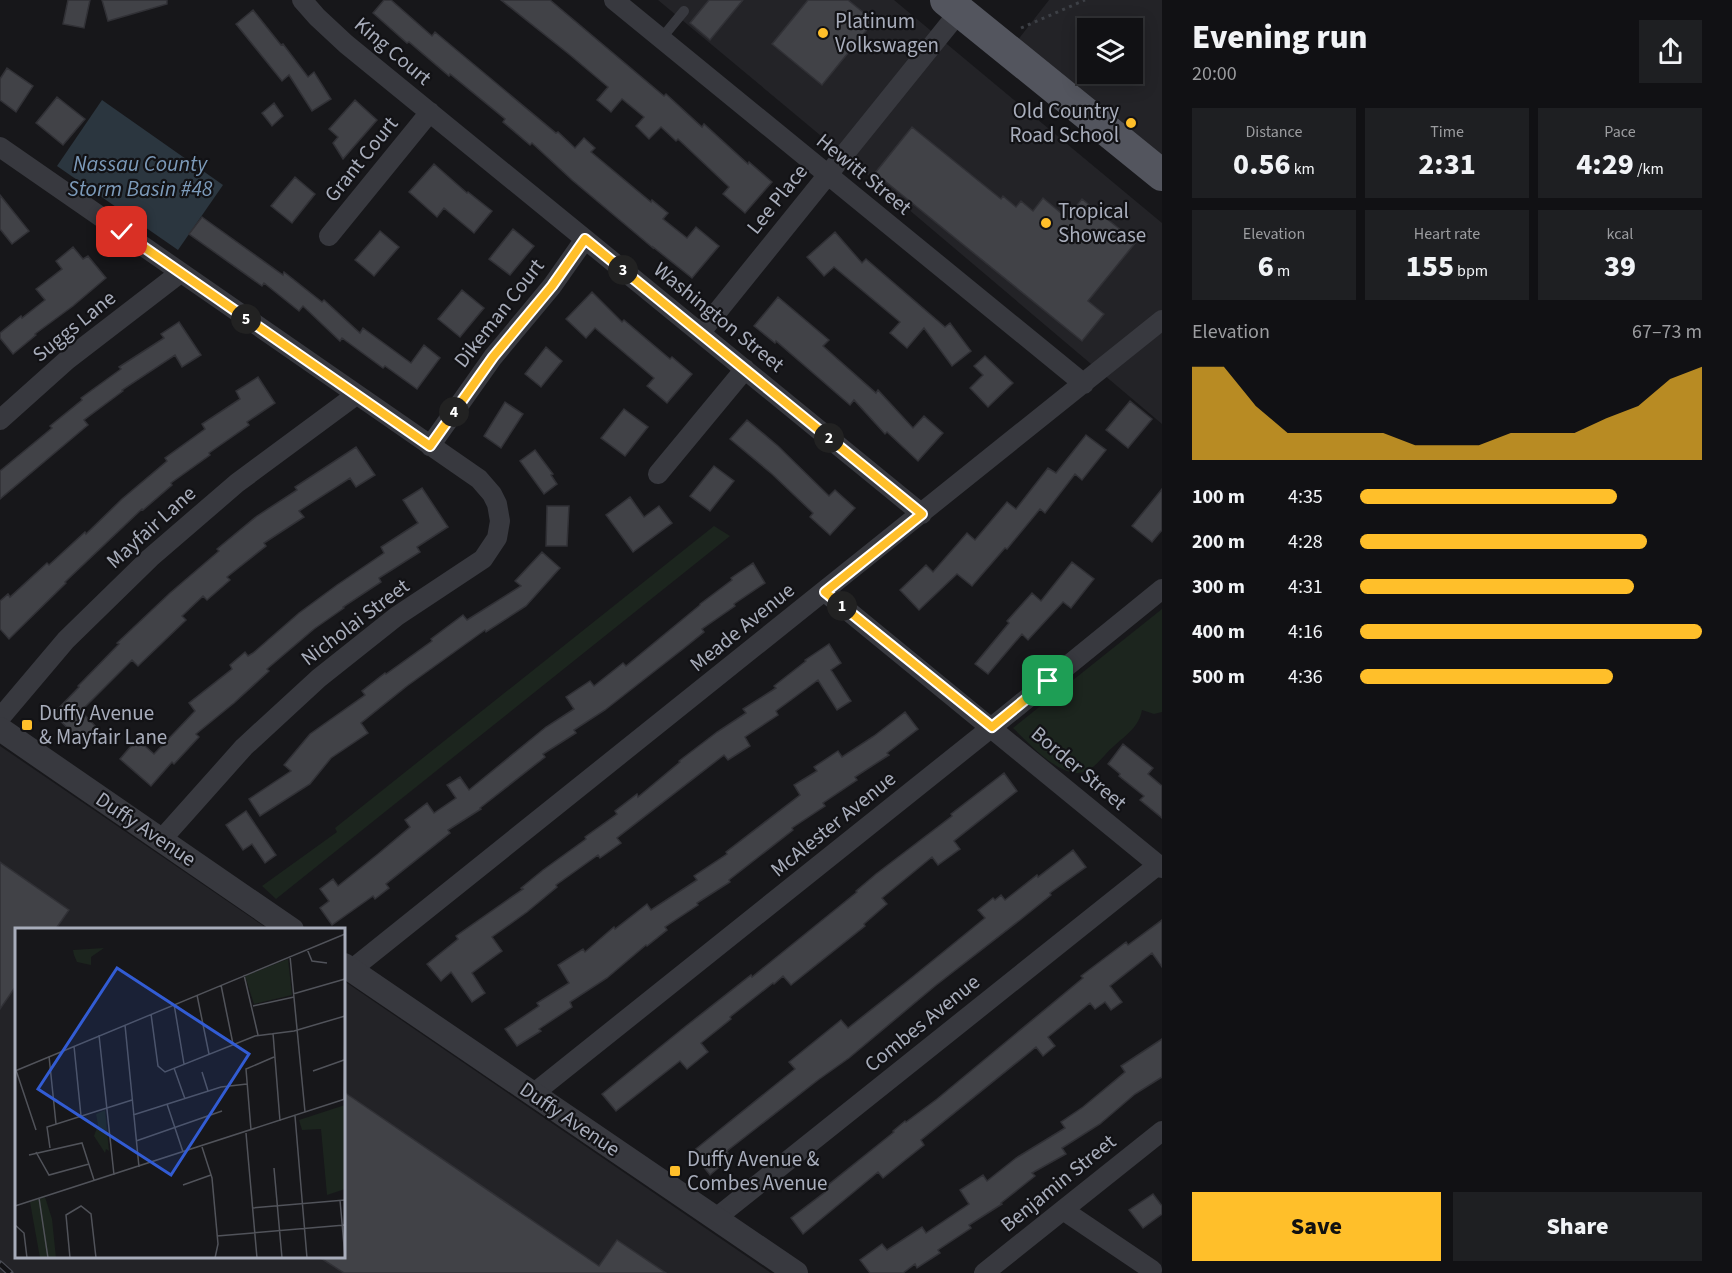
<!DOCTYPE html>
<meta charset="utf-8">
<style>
:root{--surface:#111114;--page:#1e1f22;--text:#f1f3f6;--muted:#9c9da0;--line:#303134;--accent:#ffbf2a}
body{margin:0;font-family:"Source Sans 3",sans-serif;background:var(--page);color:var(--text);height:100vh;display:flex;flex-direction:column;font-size:22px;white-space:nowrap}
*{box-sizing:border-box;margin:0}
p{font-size:20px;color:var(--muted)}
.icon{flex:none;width:33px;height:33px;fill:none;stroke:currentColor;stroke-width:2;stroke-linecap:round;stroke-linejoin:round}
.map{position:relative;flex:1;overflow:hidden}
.details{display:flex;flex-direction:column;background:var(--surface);width:570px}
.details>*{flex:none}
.fabs{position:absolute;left:1077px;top:18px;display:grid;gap:12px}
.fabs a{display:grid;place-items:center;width:66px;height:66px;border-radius:0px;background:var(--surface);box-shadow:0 3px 15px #0003,0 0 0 2px var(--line);font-size:30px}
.pin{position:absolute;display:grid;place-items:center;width:51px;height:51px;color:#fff;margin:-26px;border-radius:12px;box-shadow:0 3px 9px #0006}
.km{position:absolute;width:30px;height:30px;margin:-15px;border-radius:50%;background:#222;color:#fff;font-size:16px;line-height:30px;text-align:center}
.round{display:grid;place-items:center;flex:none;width:63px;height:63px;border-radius:0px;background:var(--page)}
.summary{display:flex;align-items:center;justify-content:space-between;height:102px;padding:0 30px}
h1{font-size:33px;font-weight:800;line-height:45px}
.metrics{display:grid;grid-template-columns:repeat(3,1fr);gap:9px;height:102px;padding:6px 30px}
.metrics div{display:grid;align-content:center;border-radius:0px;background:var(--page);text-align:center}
.metrics b{font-size:30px;font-weight:800}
.metrics small{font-size:16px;font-weight:400}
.metrics p{font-size:16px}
.chart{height:168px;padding:12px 30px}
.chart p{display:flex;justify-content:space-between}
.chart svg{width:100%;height:108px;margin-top:6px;fill:var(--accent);opacity:.7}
.primary-button{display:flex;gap:12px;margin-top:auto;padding:12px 30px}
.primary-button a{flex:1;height:69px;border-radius:0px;background:var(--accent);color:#111;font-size:24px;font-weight:800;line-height:69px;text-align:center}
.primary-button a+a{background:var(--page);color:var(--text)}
ul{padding:0 30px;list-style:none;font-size:20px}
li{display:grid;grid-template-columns:96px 72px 1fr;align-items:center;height:45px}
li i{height:15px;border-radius:8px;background:var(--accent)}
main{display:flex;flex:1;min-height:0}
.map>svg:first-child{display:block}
</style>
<main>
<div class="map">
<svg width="1162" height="1273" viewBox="0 0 1162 1273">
<rect width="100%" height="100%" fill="#17171a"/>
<!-- built -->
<path fill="#232327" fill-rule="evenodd" d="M658 0H894L1162 223V424L862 170Z
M1049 0H1162V173L1010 50ZM1088 28H1132V74H1088Z
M0 746 268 929 16 930V1256H344V981L771 1273H0Z"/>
<!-- green -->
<path fill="#1c251e" d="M714 526 730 536 276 899 262 886 337 832 335 828Z
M1162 609V712L1154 714 1142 710C1139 727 1126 735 1114 746 1104 754 1099 765 1086 771 1063 782 1029 743 1013 728Z"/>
<!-- water -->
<path fill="#2b363f" d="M102 100 223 185 178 250 57 166Z"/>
<!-- building -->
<path fill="#414247" stroke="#313136" stroke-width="1.5" d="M68 0H90L84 28 63 24Z
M102 0H167V4L108 21Z
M384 0H391L432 36 435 32 556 133 558 132 575 148 584 138 595 148 591 152 651 202 652 200 668 213 663 219 687 238 696 227 719 246 692 278 653 247V248L572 180 532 143 530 145 503 122 505 119 450 74 449 76 409 42 407 43 373 13Z
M501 0H550L664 96 666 94 702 127 704 124 748 164 749 162 772 182 745 213 723 194 729 187 678 139 676 141 661 127 649 139 636 126 644 117 622 99 611 112 597 100 608 87 570 55Z
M709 0H743L710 40 690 23Z
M808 0H848L874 21 822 85 772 44Z
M253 10 281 45 283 44 308 77 314 72 331 99 312 111 289 75 282 81 236 24Z
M7 68 33 86 16 112 0 100V79Z
M57 97 85 119 63 145 36 123Z
M355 100 377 120 343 159 333 143 338 137 329 129Z
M274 103 283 116 272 126 262 113Z
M912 127 1001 199 1003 196 1016 207 1021 201 1033 211 1043 198 1067 218 1082 199 1136 242 1088 301 1104 314 1082 341 875 173Z
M434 164 467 193 468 192 492 211 474 233 444 208 437 217 409 192Z
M295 177 315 194 292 223 271 206Z
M0 195 29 231 12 244 0 229Z
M202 217 283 275 284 272 322 302 324 300 360 333 363 328 411 363 424 345 440 358 417 389 385 366 383 368 342 338 340 341 303 306 299 311 264 283 262 286 189 234Z
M513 229 534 246 510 275 489 259Z
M380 231 399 247 374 276 355 260Z
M835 232 862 263 866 259 945 327 950 323 971 351 952 366 924 328 907 348 890 333 900 322 834 267 824 276 807 257Z
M73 247 83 259 88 256 106 278 73 306 35 334 36 335 13 354 0 338V333L21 316 22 318 45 300 36 289 62 269 56 261Z
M462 290 484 308 460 337 438 319Z
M592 292 622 322 624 320 670 359 672 357 692 374 667 403 647 386 654 378 595 328 586 338 566 319Z
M778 297 829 340 823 346 876 393 878 390 913 428 924 416 943 433 918 461 887 432 885 434 854 400 850 405 776 341 775 343 754 326Z
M179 322 201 355 182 367 175 355 122 390 123 391 84 420 88 425 0 499V471L52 428 50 426 82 400 81 398 121 369 119 367 164 338 161 334Z
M546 347 562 361 541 387 525 374Z
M985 356 1013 383 988 407 970 388 983 375 974 366Z
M258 377 275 403 247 422 249 425 209 453 210 455 171 483 172 485 143 510 142 509 65 582 66 583 9 639 0 629V601L8 594 10 597 47 563 49 565 85 532 86 534 122 499 167 461 165 458 205 429 202 424 240 399 236 391Z
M1130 401 1152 419 1128 448 1106 430Z
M505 402 523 414 501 448 484 436Z
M624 409 648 427 625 456 601 438Z
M747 420 778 446 829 496 835 490 855 508 830 535 810 517 813 513 772 474 730 439Z
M1086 435 1106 450 1082 480 1075 474 1045 513 1040 509 1007 549 1005 548 972 586 957 574 919 610 900 590 926 565 933 572 967 533 975 540 1007 502 1016 509 1048 468 1056 473Z
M356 447 375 475 356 487 350 478 299 511 304 517 264 543 266 546 227 577 230 580 207 600 203 596 182 616 186 620 138 666 132 660 81 711 97 728 83 743 53 714 79 687 78 686 119 644 117 643 170 593 219 551 217 549 257 516 297 490 295 487Z
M535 450 553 474 551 475 557 484 544 494 520 461Z
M714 466 734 481 710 511 690 496Z
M422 488 448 527 417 547 420 552 379 578 381 582 343 607 344 608 314 629 267 669 269 671 234 703 196 734 199 737 174 764 172 762 151 786 120 759 137 739 154 754 195 711 189 703 232 669 230 665 245 652 248 656 253 653 299 613 337 585 384 553 381 547 418 523 403 500Z
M1162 489V530L1152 542 1132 526Z
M630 497 644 517 659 506 672 523 633 552 606 515Z
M547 506H569L567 546H546Z
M542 552 560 568 526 606 486 632 485 630 407 686 361 723 368 733 331 758 310 784 260 816 249 799 291 771 284 765 310 734 365 695 362 691 385 673 386 674 432 641 431 639 463 615 467 620 521 586 515 581Z
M1072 562 1094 579 1071 608 1063 602 1028 640 1022 634 988 674 975 664 1009 623 1007 621 1032 593 1041 601Z
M753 563 765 583 734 604 735 606 702 629 704 632 683 649 605 710 574 730 576 733 543 754 545 757 480 808 481 809 448 830 450 833 386 884 389 888 375 899 373 896 332 925 320 908 329 901 320 889 333 879 338 886 378 854 410 827 405 820 427 803 434 813 456 798 447 785 460 777 469 790 546 727 574 709 566 697 590 681 594 686 623 663 626 666 700 605V604L732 580 731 578Z
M829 644 841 663 831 670 851 701 837 710 818 680 776 711 778 715 745 737 750 746 728 760 724 755 617 838 621 843 600 858 598 855 556 885 557 887 527 912 492 937 502 951 472 973 485 993 472 1002 451 972 441 981 427 964 458 939 456 936 523 889 521 888 543 870 586 839 585 837 617 814 615 811 637 794 638 797 680 762 679 761 717 732 746 713 743 709 776 688 774 686 806 661 805 660Z
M905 712 918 729 887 753 889 755 855 777 857 780 823 803 825 806 792 828 793 830 729 880 730 882 697 903 698 905 665 927 667 930 647 946 646 945 607 978 570 1002 572 1007 539 1029 541 1031 517 1046 505 1029 539 1006 537 1003 569 983 558 965 583 949 585 952 614 927 615 929 647 904 651 910 697 880 694 876 727 854 726 852 800 795 794 785 817 771 814 767 838 751 842 757 874 736Z
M1123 744 1153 768 1148 774 1162 786V818L1140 800 1144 796 1119 776 1120 774 1108 764Z
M1004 773 1017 791 954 841 960 849 938 865 932 857 882 898 887 904 864 924 865 926 791 985 783 976 774 984 773 983 730 1017 731 1019 701 1043 708 1052 687 1069 680 1061 616 1111 602 1094 686 1026 751 975 752 977 857 892 856 891 876 874 952 816 951 814Z
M246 811 276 855 265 863 252 844 243 850 226 825Z
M1073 850 1086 867 1050 893 1051 895 1020 920 935 986 849 1058 818 1080 727 1151 728 1153 720 1160 723 1164 710 1175 692 1152 795 1069 789 1062 841 1020 848 1028 910 979 985 918 978 910 993 898 995 900 1001 895 1005 900 1037 875 1038 877Z
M0 862 69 910 55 930H16V986L0 1009Z
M1162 920V967L1152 953 1110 986 1122 1002 1111 1010 1105 1002 1095 1009 1090 1003 1048 1037 1055 1046 1043 1056 1036 1047 921 1140 924 1145 904 1161 883 1178 878 1172 803 1234 791 1218 825 1192 823 1189 894 1132 893 1131 905 1121 906 1122 937 1099 1083 978 1081 976 1126 942 1128 945Z
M1162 1039V1077L1135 1094 1100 1124 1062 1148 1066 1154 1032 1173 1035 1176 1001 1203 1002 1204 969 1225 971 1228 938 1250 940 1253 917 1268 915 1264 903 1273H870L860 1260 882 1244 887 1250 922 1227 926 1233 969 1204 960 1190 983 1175 987 1181 1016 1158 1065 1128 1061 1122 1083 1107 1125 1072 1121 1066Z
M344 1092 599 1266 617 1240 666 1273H344L319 1257H344Z
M1153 1194 1162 1206V1214L1143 1228 1129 1210Z"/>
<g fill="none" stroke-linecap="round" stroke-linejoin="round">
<!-- path -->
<path stroke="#3d4046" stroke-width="3" stroke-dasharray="3 4.5" stroke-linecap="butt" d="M1021 28 1085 0"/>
<!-- service -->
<path stroke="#38393f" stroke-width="10" d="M661 39 684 11"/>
<!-- minor -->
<path stroke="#38393f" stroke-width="20" d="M302 0 317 17 346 44 922 514
M614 0 1084 384
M0 147 479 479 492 494 497 504 500 521 497 538 483 559 397 616 319 678 244 747 161 840
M329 236 430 112
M701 332 959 12
M0 420 67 360 180 273
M430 446 493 357 552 286 585 239
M658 474 745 369
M825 592 1162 868
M0 718 66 640 150 558 237 483 356 395
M351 970 1162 320
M533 1094 992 727 1162 589
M1063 1210 1152 1270
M716 1218 1158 865
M984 1273 1162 1131"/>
<!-- tertiary -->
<path stroke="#38393f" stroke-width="24" d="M0 729 292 930
M344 965 796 1273"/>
<!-- primary -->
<path stroke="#53555e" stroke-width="32" d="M946 0 1162 175"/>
<defs>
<path id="rail" d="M0 1264 10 1273"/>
</defs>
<!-- rail casing -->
<use href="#rail" stroke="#4a4c54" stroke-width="7"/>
<!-- rail -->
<use href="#rail" stroke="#121215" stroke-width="4.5" stroke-dasharray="14" stroke-linecap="butt"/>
</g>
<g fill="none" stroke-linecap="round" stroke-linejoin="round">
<defs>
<path id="route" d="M122 232 430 446 493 357 552 286 585 239 922 514 825 592 992 727 1048 681"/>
</defs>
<!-- route casing -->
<use href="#route" stroke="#fff" stroke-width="12"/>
<!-- route -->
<use href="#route" stroke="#ffbf2a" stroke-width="8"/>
</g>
<!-- markers -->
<g fill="#ffbf2a" stroke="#121215" stroke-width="2">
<circle cx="823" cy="33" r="6"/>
<circle cx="1131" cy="123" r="6"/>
<circle cx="1046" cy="223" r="6"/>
<rect x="21" y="719" width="12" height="12" rx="3"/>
<rect x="669" y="1165" width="12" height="12" rx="3"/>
</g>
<g text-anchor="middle" stroke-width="4.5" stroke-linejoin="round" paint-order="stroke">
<!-- poi labels -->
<g font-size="21" fill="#a8adbb" stroke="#121215" text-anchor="start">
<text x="835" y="28">Platinum<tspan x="835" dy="24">Volkswagen</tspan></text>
<text x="1119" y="118" text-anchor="end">Old Country<tspan x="1119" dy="24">Road School</tspan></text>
<text x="1058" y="218">Tropical<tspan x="1058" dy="24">Showcase</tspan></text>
<text x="39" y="720">Duffy Avenue<tspan x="39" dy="24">&amp; Mayfair Lane</tspan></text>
<text x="687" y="1166">Duffy Avenue &amp;<tspan x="687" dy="24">Combes Avenue</tspan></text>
</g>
<!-- street labels -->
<g font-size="21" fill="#a8adbb" stroke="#121215">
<text transform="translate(393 51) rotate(40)" y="7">King Court</text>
<text transform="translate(361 159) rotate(-51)" y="7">Grant Court</text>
<text transform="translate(864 174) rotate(39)" y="7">Hewitt Street</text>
<text transform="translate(777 199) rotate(-51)" y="7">Lee Place</text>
<text transform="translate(499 313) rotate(-52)" y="7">Dikeman Court</text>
<text transform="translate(719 317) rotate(39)" y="7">Washington Street</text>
<text transform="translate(74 326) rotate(-39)" y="7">Suggs Lane</text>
<text transform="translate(151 527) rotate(-42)" y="7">Mayfair Lane</text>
<text transform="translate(355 622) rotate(-37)" y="7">Nicholai Street</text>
<text transform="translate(742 627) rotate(-39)" y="7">Meade Avenue</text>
<text transform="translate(1079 768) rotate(40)" y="7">Border Street</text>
<text transform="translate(833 824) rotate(-39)" y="7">McAlester Avenue</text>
<text transform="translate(146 829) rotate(34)" y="7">Duffy Avenue</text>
<text transform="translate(922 1023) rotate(-39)" y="7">Combes Avenue</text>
<text transform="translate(570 1119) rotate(34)" y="7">Duffy Avenue</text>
<text transform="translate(1058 1183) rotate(-39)" y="7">Benjamin Street</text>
</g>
<!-- water labels -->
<g font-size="22" font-style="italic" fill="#7c9ab9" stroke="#121215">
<text x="140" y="171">Nassau County<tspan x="140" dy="25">Storm Basin #48</tspan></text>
</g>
</g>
<!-- overview -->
<g transform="translate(15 928)">
<rect width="330" height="330" fill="#17171a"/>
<path d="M89 20 76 29V37L62 34 59 27 58 22ZM273 31 277 67 239 76 230 48ZM330 177V261L312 267 306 201 287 202 284 192ZM90 182 94 223 91 221 90 225 79 208 83 197 81 186ZM30 269 37 291 41 330H25L15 274Z" fill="#1c251e"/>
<path fill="none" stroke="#51535a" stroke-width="1.5" d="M292 21 297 33 312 35M275 28 290 184M229 47 243 107M206 57 218 116M278 66 330 51M182 67 194 126M159 76 169 136M238 78 279 69M136 86 143 138 150 144 240 108 279 103 330 88M110 97 124 239M258 105 265 193M84 107 99 247M59 118 66 188M34 128 41 196M159 140 170 171M1 142 21 202M0 143 330 6M298 143 329 132M187 144 193 163M329 171 330 93M152 176 168 224M118 187 206 159 232 156M280 188 292 330M236 202 231 141 259 129M231 205 242 330M121 213 207 183M187 219 197 250 203 316 200 330M35 220 32 199 117 172M21 224 34 247 74 236M14 227 67 215 79 252M259 240 267 330M168 257 196 247M24 270 33 330M325 272 330 329M0 278 330 171M237 280 330 272M0 297 9 305 12 330M202 308 330 297M55 330 51 287 66 278 76 286 81 330"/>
<path fill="#325cd4" fill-opacity="0.15" stroke="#325cd4" stroke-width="3" d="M102 40 234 126 156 247 23 161Z"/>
<rect width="330" height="330" fill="none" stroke="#a8adbb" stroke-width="3"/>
</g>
</svg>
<div class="fabs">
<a><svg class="icon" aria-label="layers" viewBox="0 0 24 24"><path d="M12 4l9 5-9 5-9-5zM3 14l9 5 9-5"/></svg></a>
</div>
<div class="pin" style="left:1048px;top:681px;background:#1e9e55"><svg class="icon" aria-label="arrive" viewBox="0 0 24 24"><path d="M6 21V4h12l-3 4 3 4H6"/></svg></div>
<div class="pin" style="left:122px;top:232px;background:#d93025"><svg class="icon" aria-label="check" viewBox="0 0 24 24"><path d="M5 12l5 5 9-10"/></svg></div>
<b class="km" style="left:842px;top:606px">1</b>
<b class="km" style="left:829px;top:438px">2</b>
<b class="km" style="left:623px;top:270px">3</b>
<b class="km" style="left:454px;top:412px">4</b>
<b class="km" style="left:246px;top:319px">5</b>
</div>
<section class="details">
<div class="summary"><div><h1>Evening run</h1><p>20:00</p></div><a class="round"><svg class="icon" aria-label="share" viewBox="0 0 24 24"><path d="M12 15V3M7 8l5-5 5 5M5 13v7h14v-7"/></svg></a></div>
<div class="metrics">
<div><p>Distance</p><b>0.56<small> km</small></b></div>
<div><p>Time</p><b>2:31</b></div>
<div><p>Pace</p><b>4:29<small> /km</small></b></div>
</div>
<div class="metrics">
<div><p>Elevation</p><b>6<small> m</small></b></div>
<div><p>Heart rate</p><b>155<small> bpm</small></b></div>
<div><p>kcal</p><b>39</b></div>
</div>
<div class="chart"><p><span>Elevation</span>67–73 m</p>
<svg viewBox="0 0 160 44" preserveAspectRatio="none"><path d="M0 44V6L10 6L20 22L30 33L40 33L50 33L60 33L70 38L80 38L90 38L100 33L110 33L120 33L130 27L140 22L150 11L160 6V44z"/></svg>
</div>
<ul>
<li><b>100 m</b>4:35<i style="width:75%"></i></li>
<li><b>200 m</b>4:28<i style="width:84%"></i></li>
<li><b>300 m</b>4:31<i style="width:80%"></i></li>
<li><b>400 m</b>4:16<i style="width:100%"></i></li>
<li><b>500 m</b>4:36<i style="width:74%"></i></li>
</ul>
<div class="primary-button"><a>Save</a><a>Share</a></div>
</section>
</main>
